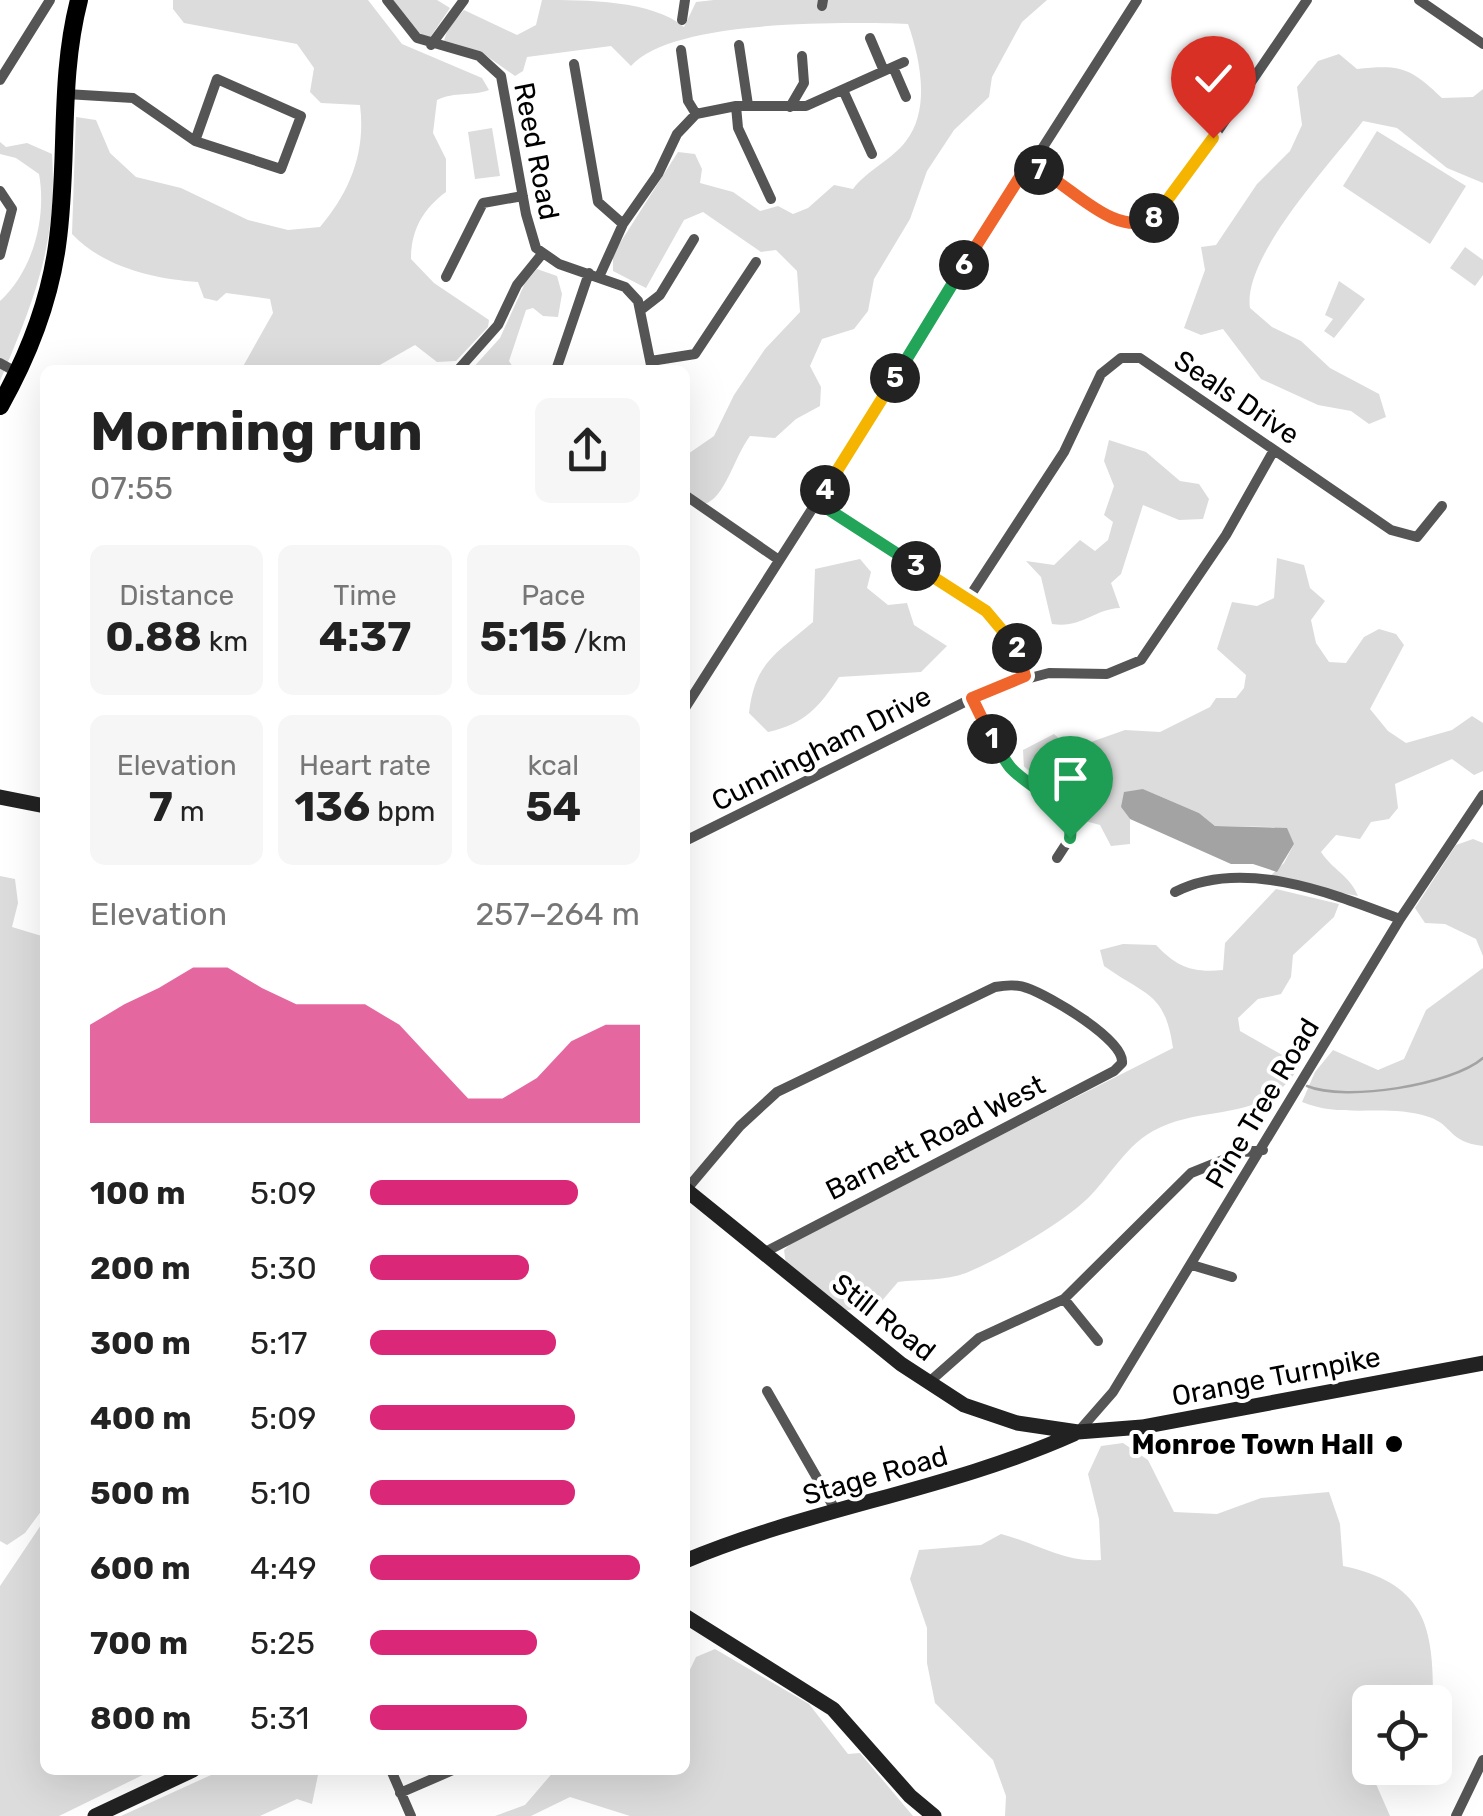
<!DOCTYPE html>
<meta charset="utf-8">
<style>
:root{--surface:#fff;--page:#f6f6f6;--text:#222;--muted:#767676;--accent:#db2777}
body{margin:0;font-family:Rubik,sans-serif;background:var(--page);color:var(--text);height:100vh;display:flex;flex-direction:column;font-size:38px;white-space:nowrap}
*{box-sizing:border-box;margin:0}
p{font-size:32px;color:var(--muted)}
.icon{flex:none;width:55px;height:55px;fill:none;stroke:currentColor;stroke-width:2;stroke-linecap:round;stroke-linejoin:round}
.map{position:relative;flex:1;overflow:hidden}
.side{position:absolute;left:40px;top:365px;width:650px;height:1410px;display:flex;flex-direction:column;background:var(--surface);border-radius:15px;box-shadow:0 10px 40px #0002}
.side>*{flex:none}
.fabs{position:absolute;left:1352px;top:1685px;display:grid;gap:20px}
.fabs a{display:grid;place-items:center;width:100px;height:100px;border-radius:15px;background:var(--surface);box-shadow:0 10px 40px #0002;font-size:50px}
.pin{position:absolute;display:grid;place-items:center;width:85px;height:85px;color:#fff;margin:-102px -42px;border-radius:50% 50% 50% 0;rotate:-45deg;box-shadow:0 0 10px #0007}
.pin .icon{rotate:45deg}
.km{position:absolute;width:50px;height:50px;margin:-25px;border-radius:50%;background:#222;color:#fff;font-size:28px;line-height:50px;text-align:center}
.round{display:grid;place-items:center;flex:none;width:105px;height:105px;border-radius:15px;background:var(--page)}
.summary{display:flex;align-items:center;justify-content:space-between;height:170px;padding:0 50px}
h1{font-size:55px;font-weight:700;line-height:75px}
.figures{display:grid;grid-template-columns:repeat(3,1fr);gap:15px;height:170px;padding:10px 50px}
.figures div{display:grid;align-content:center;border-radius:15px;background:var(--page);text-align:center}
.figures b{font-size:42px;font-weight:700}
.figures small{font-size:28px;font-weight:400}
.figures p{font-size:28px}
.chart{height:280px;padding:20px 50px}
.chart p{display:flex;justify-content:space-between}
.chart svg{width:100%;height:180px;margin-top:10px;fill:var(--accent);opacity:.7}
ul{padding:0 50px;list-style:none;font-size:32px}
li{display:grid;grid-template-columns:160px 120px 1fr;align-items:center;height:75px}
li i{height:25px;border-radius:12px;background:var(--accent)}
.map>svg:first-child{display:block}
</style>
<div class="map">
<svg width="1483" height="1816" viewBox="0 0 1483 1816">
<rect width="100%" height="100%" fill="#fff"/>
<!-- green -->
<path fill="#dcdcdc" d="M173 0H368L402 44 482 78 489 90C470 97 456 91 437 100L433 133 446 159V192C423 209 411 230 411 259L434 283 489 320 488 327 456 361 437 362 415 345 371 370H241L273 313 270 299 226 293 217 301 204 298 198 282C154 279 103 267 72 234L76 117 96 120 110 153 136 177 181 188 248 220 288 230 320 227C350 192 366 152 360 105L321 103 310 92 314 68 297 44 184 23 173 9Z
M393 0H437L450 8 429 39 415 31Z
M542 0C586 0 652 0 684 27L696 2 714 0H1047L1022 22 992 77 989 97 954 130 927 171 910 219 874 279 868 311 854 329 822 339 810 366 821 387 820 406 796 419 775 438 750 436C734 457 725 499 704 504L685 489V456L714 436 734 395 765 349 800 312 797 271 776 250 761 252 703 212 684 220 646 288 613 271V254L678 152 695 154 702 169 700 183 733 192 760 211 778 206 793 214 808 208 834 185 853 189C867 170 892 160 906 141 931 109 920 58 908 24 845 22 672 19 631 66L611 46 527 57 523 71 515 76 481 52 443 44 448 28 464 10 517 35 536 25Z
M1339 54 1357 69C1401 64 1411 68 1442 98L1473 97 1483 89V183L1447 168 1397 128 1363 121C1331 163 1242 257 1250 308L1272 327 1301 341 1330 368 1379 394 1386 417 1369 424 1351 411 1318 405 1261 379 1223 329 1201 335 1184 328 1205 270 1201 247 1216 245 1257 184 1290 151 1302 125 1297 87 1318 61Z
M492 128 500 176 475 179 468 132Z
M1377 131 1466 186 1430 244 1343 186Z
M0 142 6 147 27 143 52 154C58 242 34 301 0 381V301C33 271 47 217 39 174L16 158 0 154Z
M1465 247 1483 260V275L1475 286 1450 268Z
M537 269 557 276 562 294 558 317 543 316 533 308 526 310 509 361 515 370H471L500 338 525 283Z
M1339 281 1365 299 1334 338 1324 331 1333 319 1325 315Z
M1109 440 1146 452 1180 481 1199 484 1209 499 1203 519 1179 520 1143 505 1121 574 1111 583 1120 608C1094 609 1081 629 1052 624L1041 577 1026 561 1054 565 1080 540 1095 551 1108 540 1113 522 1104 515 1114 486 1104 461Z
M1277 558 1304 565 1310 588 1325 601 1311 620 1316 643 1329 662 1346 663 1364 637 1379 629 1396 634 1404 645 1370 709 1388 731 1406 743 1452 730 1472 716 1483 723V771L1474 775 1452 759 1395 784 1398 808 1389 819 1371 822 1360 839 1336 835 1321 852C1333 870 1350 876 1358 896L1267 879 1284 863 1294 844 1274 827 1215 826 1199 813 1143 789 1121 807 1130 819V844L1111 846 1100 825 1074 818 1024 768 1023 750 1054 734 1071 749 1125 730 1160 732 1210 707 1216 698H1236L1244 688 1246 675 1217 649 1232 602 1257 606 1274 598Z
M860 559 871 572 867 588 888 605 907 603 914 625 947 646 921 672 839 677C819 707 805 724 768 732L749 713C755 662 776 654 813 622L815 569Z
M1473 839 1483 843V956L1476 939 1445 924 1425 923 1415 908 1456 845Z
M0 876 15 879 18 903 12 927 45 937V1506L25 1533 7 1545 0 1541Z
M1276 889 1339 904 1334 917 1293 955 1291 977 1281 994 1258 999 1238 1018 1240 1031 1300 1065C1265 1126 1206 1102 1153 1131 1122 1148 1105 1186 1078 1207 1051 1229 998 1260 966 1273 946 1281 919 1279 898 1282L880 1303 844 1311 786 1264 784 1250 794 1240 1173 1048C1165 992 1146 996 1104 966L1100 950 1123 944 1156 945C1177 967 1192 973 1223 970L1225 943Z
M1483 968V1146C1448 1142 1453 1125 1429 1117 1387 1103 1342 1119 1302 1102L1315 1072 1333 1050 1378 1070 1404 1059 1426 1010Z
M1123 1443 1148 1460 1174 1512 1217 1514 1261 1498 1329 1492 1340 1524 1343 1566C1425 1583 1434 1626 1433 1702H1370V1768H1414L1376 1784 1390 1816H1005L1006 1796 993 1760 935 1703 927 1663V1628L910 1579 919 1550 981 1545 1001 1534C1036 1543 1065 1563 1101 1560L1099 1519 1088 1474 1101 1446Z
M45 1519V1770H153L59 1816H0V1586Z
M715 1649 809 1704 848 1754 860 1753 913 1816H630L570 1797 531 1816H495L525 1805 555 1770H685V1680L696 1657Z
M222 1770H319L312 1804 297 1799 260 1816H121Z"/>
<!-- water -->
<path fill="#a3a3a3" d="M1143 789 1199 813 1215 826 1287 828 1294 844 1277 872 1253 864H1231L1130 819 1121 807 1124 792Z"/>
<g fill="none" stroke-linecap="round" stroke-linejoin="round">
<!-- stream -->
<path stroke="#a3a3a3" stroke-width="2.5" d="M1307 1086C1345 1102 1452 1085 1483 1058"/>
<!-- street -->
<path stroke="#555" stroke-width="10" d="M387 0 417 38 479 56 501 76 526 214 536 248 559 264 625 287 638 301 652 370
M1419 0 1483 44
M822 6 823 0
M682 20 685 0
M870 38 884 71
M431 45 464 0
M739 45 748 105
M681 50 688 101 696 114
M574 64 598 202 623 224
M893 67 906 97
M217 79 301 116 281 169 195 141Z
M0 80 50 0
M843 90 872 154
M66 94 133 98 195 141
M736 106 738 128 771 199
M790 107 804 83 802 56
M1029 164 1112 218C1132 225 1144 224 1162 213L1307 0
M0 191 12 209 0 255
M446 277 483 203 523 196
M599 277 623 224 658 174 677 134 696 114 736 106H806L904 62
M642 309 660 295 694 239
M651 361 695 354 756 262
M0 363 18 373
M458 370 498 325 517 285 542 254
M556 370 589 273
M685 495 779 560
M817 502 986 611 1009 634 1025 676
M968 599 1064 452 1101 374 1121 358H1140L1391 530 1417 537 1442 506
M972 698 1010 767 1070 821V838L1057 858
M685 708 1137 0
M685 841 995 687 1049 673 1107 674 1141 660 1226 535 1274 450
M1175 892C1243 857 1334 894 1400 919
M686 1190 740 1126 777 1092 995 987C1006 985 1017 984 1027 988 1050 996 1125 1040 1122 1063L1114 1071 763 1253
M1192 1265 1232 1277
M1064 1299 1098 1341
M928 1383 979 1338 1064 1299 1191 1173 1243 1152 1263 1150
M767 1391 836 1511
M1078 1432 1113 1392 1400 919 1483 795
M391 1770 411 1816
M400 1793 453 1770
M1456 1816 1483 1760"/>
<!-- secondary -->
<path stroke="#222" stroke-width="15" d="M0 797 45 806
M685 1189 901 1364 964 1405 1017 1423 1078 1432 1142 1427 1483 1363
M685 1561C811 1508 949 1490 1074 1434
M685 1616 833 1709 910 1796 934 1816
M95 1816 193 1770"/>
<!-- primary -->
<path stroke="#000" stroke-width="18" d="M0 406C28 356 49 303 57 246 69 164 58 81 79 0"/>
</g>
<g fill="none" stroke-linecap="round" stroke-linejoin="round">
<defs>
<path id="split-1" d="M992 739C998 748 1003 758 1010 767 1029 789 1075 804 1070 838"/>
<path id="split-2" d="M992 739 972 698 1025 676 1017 648"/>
<path id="split-3" d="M916 566 986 611 1017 648"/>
<path id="split-4" d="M825 490 817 502 916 566"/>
<path id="split-5" d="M825 490 895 378"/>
<path id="split-6" d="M895 378 964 265"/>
<path id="split-7" d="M964 265 1028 164 1039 170"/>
<path id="split-8" d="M1039 170C1073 187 1115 239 1154 218"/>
<path id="split-9" d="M1154 218 1213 138"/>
</defs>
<!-- split-1 casing -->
<use href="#split-1" stroke="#fff" stroke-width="20"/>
<!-- split-2 casing -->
<use href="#split-2" stroke="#fff" stroke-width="20"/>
<!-- split-3 casing -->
<use href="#split-3" stroke="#fff" stroke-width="20"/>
<!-- split-4 casing -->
<use href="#split-4" stroke="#fff" stroke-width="20"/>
<!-- split-5 casing -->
<use href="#split-5" stroke="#fff" stroke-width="20"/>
<!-- split-6 casing -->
<use href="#split-6" stroke="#fff" stroke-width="20"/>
<!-- split-7 casing -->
<use href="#split-7" stroke="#fff" stroke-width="20"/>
<!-- split-8 casing -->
<use href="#split-8" stroke="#fff" stroke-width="20"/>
<!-- split-9 casing -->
<use href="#split-9" stroke="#fff" stroke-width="20"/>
<!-- split-1 -->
<use href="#split-1" stroke="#22a559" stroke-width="12"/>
<!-- split-2 -->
<use href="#split-2" stroke="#f0652b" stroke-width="12"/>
<!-- split-3 -->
<use href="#split-3" stroke="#f5b400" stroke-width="12"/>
<!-- split-4 -->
<use href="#split-4" stroke="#22a559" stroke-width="12"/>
<!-- split-5 -->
<use href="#split-5" stroke="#f5b400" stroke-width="12"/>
<!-- split-6 -->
<use href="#split-6" stroke="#22a559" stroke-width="12"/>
<!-- split-7 -->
<use href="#split-7" stroke="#f0652b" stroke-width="12"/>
<!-- split-8 -->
<use href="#split-8" stroke="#f0652b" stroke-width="12"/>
<!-- split-9 -->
<use href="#split-9" stroke="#f5b400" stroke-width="12"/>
</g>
<!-- markers -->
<circle fill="#000" stroke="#fff" stroke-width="4" cx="1394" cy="1444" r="10"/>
<g text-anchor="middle" stroke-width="8" stroke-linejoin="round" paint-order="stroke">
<!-- street labels -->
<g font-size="28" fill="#000" stroke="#fff">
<text transform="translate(537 151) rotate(79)" y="10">Reed Road</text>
<text transform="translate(1237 397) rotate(34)" y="10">Seals Drive</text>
<text transform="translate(821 748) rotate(-27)" y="10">Cunningham Drive</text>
<text transform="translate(1262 1103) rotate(-59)" y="10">Pine Tree Road</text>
<text transform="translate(935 1137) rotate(-27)" y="10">Barnett Road West</text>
<text transform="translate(884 1317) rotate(38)" y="10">Still Road</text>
<text transform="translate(1276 1376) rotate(-11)" y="10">Orange Turnpike</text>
<text transform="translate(875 1475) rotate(-16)" y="10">Stage Road</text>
</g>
<!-- poi labels -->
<g font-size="28" font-weight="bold" fill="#000" stroke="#fff" text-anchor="end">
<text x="1374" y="1454">Monroe Town Hall</text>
</g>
</g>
</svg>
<div class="fabs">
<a><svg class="icon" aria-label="locate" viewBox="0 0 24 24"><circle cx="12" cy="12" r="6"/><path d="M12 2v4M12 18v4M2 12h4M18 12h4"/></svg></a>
</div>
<div class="pin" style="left:1070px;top:838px;background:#1e9e55"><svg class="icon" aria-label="arrive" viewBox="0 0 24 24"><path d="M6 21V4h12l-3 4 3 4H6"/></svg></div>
<div class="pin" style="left:1213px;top:138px;background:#d93025"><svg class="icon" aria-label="check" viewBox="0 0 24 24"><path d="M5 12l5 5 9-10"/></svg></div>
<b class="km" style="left:992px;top:739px">1</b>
<b class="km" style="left:1017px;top:648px">2</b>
<b class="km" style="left:916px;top:566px">3</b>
<b class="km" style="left:825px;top:490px">4</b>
<b class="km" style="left:895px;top:378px">5</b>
<b class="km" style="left:964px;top:265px">6</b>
<b class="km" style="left:1039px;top:170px">7</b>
<b class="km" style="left:1154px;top:218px">8</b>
<section class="side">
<div class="summary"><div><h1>Morning run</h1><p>07:55</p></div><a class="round"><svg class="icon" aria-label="share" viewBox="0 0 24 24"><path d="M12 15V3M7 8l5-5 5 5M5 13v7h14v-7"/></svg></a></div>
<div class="figures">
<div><p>Distance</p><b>0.88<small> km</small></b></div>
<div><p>Time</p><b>4:37</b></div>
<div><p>Pace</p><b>5:15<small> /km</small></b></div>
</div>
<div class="figures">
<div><p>Elevation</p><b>7<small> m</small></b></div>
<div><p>Heart rate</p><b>136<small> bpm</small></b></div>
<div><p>kcal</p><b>54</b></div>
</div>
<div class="chart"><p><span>Elevation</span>257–264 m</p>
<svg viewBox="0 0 160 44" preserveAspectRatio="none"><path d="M0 44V20L10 15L20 11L30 6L40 6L50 11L60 15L70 15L80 15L90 20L100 29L110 38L120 38L130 33L140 24L150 20L160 20V44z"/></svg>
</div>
<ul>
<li><b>100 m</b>5:09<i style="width:77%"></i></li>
<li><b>200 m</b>5:30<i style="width:59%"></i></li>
<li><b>300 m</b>5:17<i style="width:69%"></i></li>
<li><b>400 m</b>5:09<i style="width:76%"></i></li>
<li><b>500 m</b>5:10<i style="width:76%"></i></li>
<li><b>600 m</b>4:49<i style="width:100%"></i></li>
<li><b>700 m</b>5:25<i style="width:62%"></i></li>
<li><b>800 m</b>5:31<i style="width:58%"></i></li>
</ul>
</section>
</div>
